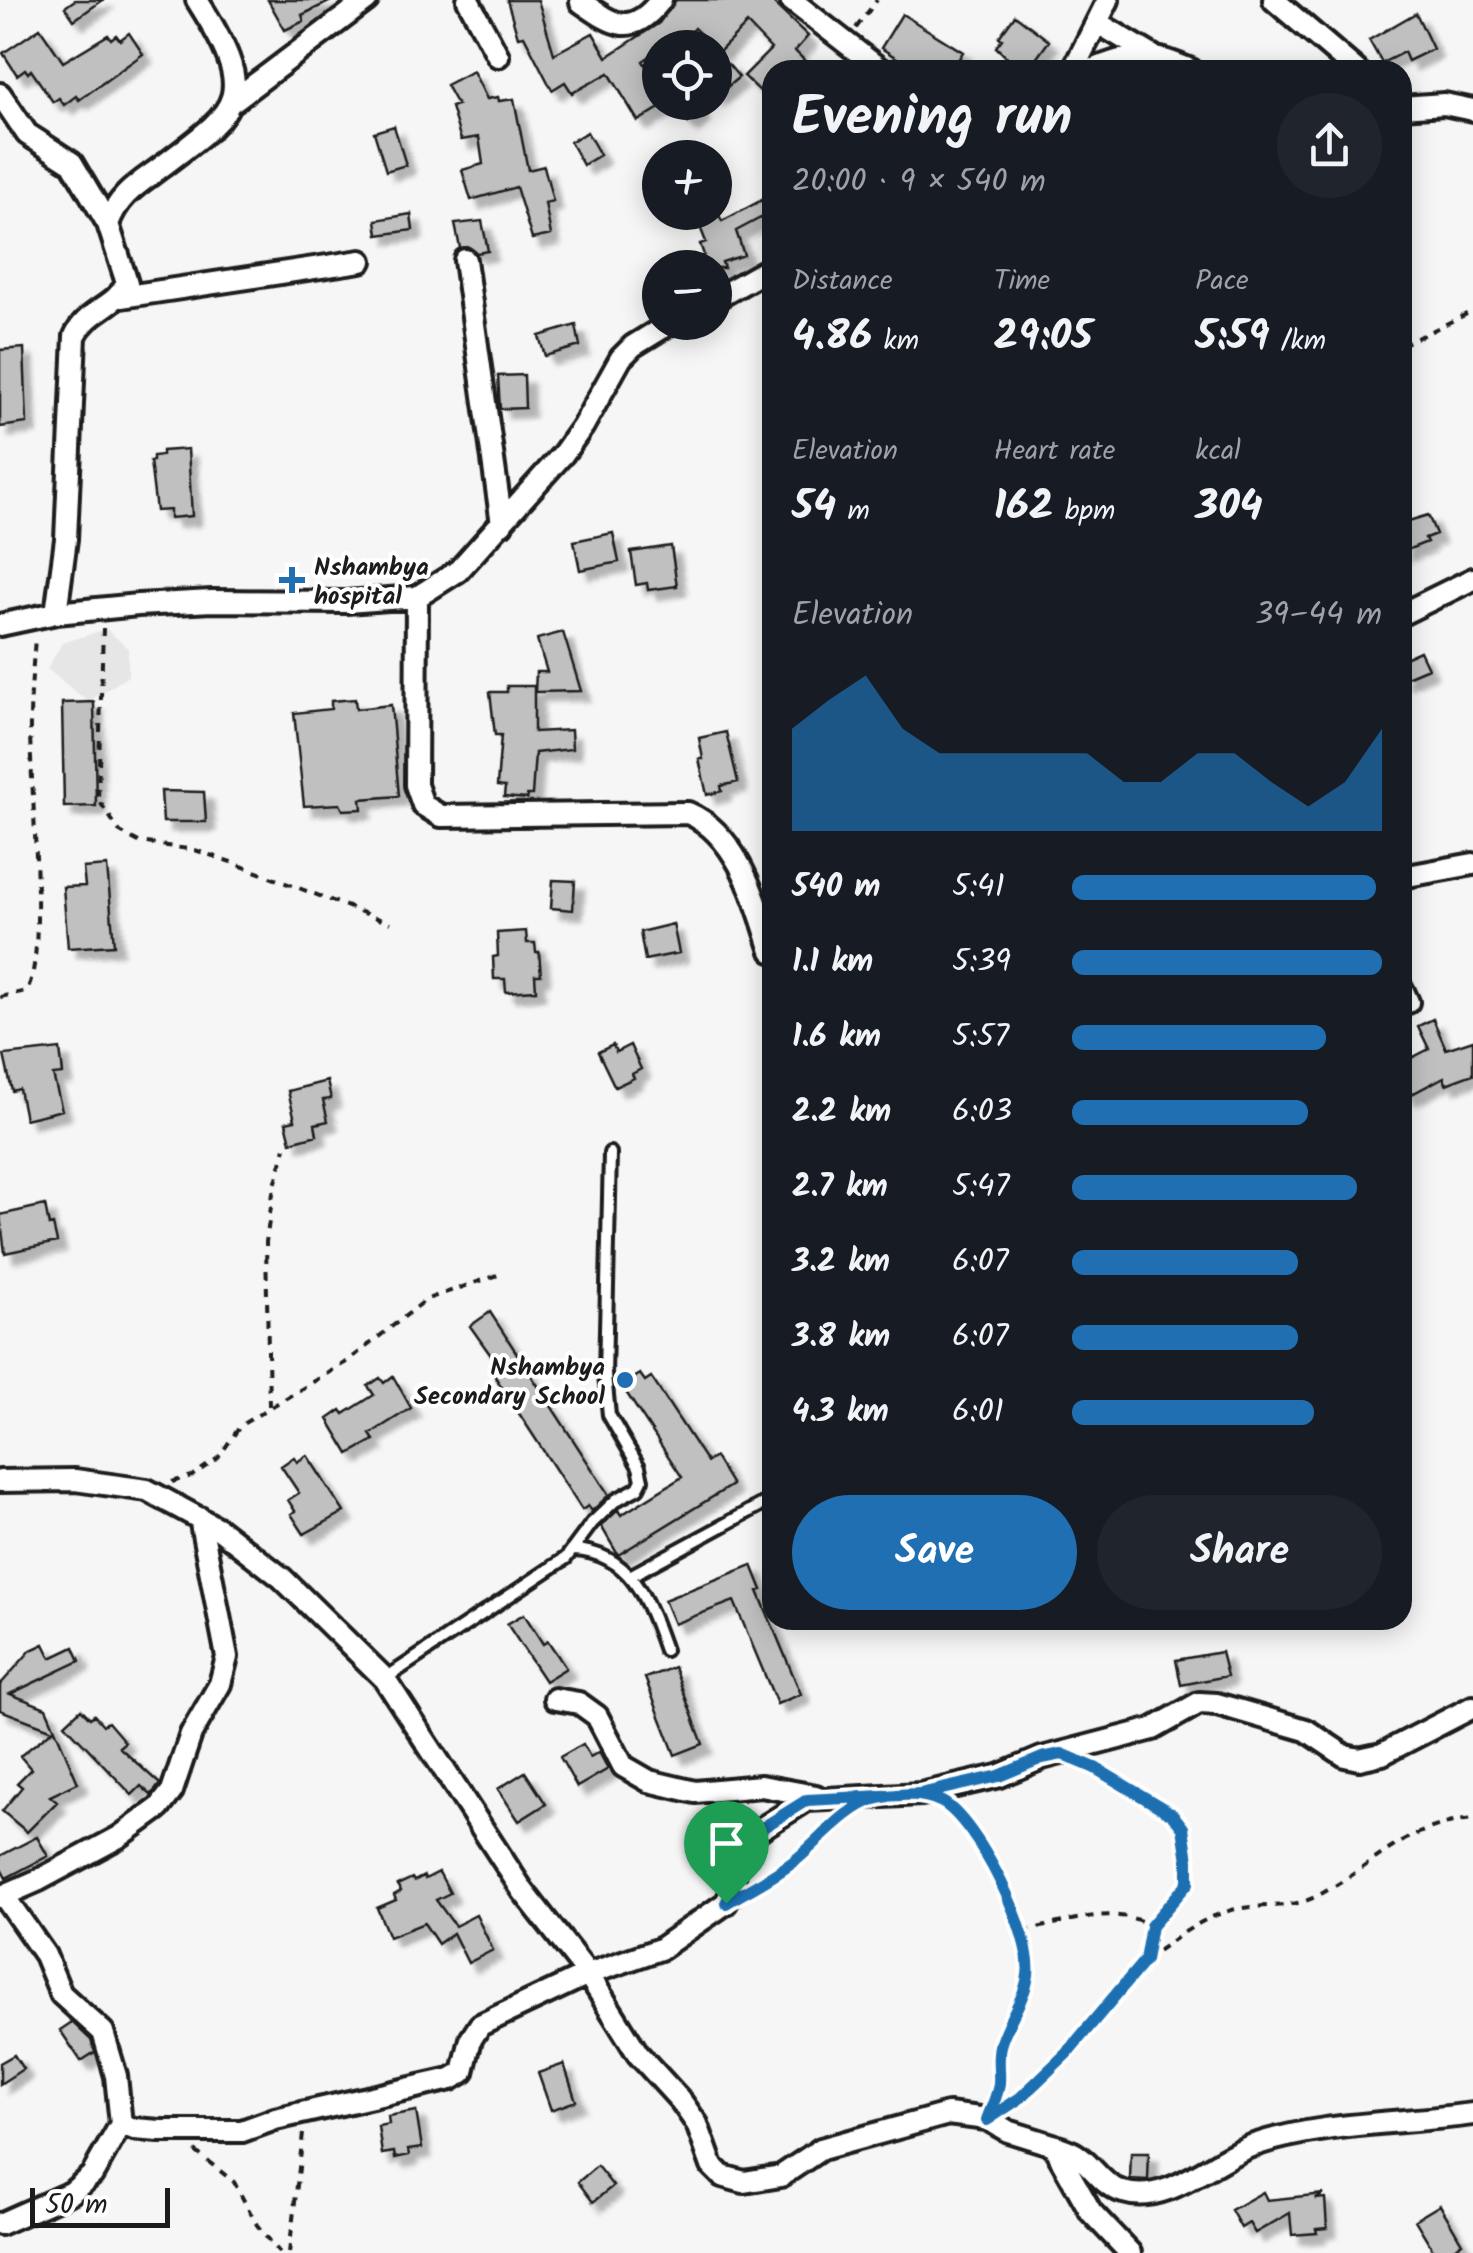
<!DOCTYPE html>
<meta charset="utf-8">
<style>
:root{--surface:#171b24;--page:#20242c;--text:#f1f3f6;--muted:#9ea1a6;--accent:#1f6fb2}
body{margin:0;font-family:Kalam,sans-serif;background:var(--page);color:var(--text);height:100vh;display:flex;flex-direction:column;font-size:38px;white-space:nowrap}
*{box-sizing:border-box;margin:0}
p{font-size:32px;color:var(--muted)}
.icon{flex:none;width:55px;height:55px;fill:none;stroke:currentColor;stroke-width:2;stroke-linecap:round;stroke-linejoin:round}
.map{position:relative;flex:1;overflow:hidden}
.panel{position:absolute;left:762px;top:60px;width:650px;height:1570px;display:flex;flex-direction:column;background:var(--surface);border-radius:30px;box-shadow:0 5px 25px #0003}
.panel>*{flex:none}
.controls{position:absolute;left:642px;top:30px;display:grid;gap:20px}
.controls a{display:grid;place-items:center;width:90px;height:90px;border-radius:50%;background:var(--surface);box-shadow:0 5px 25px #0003;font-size:50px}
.scale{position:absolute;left:30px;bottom:25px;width:140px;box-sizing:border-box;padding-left:10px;border:5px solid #1c1c1c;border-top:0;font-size:28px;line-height:35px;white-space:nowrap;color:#1c1c1c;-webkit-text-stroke:8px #fff;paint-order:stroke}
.pin{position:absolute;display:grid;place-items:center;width:85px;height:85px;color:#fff;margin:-102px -42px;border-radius:50% 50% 50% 0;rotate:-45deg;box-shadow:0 0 10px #0007}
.pin .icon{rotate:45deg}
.round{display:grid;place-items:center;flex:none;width:105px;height:105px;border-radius:52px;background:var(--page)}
.overview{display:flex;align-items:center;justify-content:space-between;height:170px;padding:0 30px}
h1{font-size:55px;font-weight:700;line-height:75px}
.metrics{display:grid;grid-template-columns:repeat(3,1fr);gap:15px;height:170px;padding:10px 30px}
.metrics div{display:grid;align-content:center}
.metrics b{font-size:42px;font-weight:700}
.metrics small{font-size:28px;font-weight:400}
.metrics p{font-size:28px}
.chart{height:280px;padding:20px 30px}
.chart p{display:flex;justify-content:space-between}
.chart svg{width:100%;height:180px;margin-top:10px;fill:var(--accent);opacity:.7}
.cta{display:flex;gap:20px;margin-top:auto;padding:20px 30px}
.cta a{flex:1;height:115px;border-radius:60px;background:var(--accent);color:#fff;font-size:40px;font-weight:700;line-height:115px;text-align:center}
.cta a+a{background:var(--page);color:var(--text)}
ul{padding:0 30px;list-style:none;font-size:32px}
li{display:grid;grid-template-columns:160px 120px 1fr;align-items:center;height:75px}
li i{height:25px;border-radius:12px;background:var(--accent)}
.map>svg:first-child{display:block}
</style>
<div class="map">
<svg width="1473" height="2253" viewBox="0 0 1473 2253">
<defs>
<filter id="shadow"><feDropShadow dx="9" dy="9" stdDeviation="2.5" flood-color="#0004"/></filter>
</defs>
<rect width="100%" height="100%" fill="#f6f6f6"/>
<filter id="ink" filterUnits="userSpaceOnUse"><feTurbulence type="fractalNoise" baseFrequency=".01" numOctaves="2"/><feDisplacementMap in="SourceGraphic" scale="20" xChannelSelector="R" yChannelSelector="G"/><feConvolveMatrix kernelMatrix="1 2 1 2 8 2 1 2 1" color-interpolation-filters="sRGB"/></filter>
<g filter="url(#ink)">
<!-- built -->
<path fill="#e6e6e6" d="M106 629 128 648V676L88 702 47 669 62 643Z"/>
<!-- building -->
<path fill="#c0c0c0" stroke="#1c1c1c" stroke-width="2.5" filter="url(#shadow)" d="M75 0H103L74 20 65 7Z
M268 0H333L302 15 304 21 285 30Z
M507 0H538L554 54 593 33 607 57 659 23 676 0H770L808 36 795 51 814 70H772V84L763 94 744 76 771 49 747 24 719 52 694 28 680 44 675 39 643 61 653 77 650 79 660 94V102L666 104 638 121 609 73 572 93 565 82 552 90 524 36 518 37Z
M1416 13 1433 49 1408 61 1404 52 1382 63 1369 40Z
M902 14 963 52 952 70H916L881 48Z
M1015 15 1049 41 1028 70H1020L996 47 1002 39 999 37Z
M40 28 63 62 108 35 111 39 116 35 120 40 129 33 143 54 79 100 76 96 64 105 59 98 53 102 31 70 28 73 25 69 17 75 3 53Z
M728 64 739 77 715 97V75Z
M473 71 487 99 498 97 499 101 514 99 528 170 544 166 553 201 545 203 551 235 532 239 516 187 471 200 462 170 483 164 479 137 461 140 451 107 457 105 446 85Z
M672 102H694L701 113 688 123Z
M394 126 406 165 386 171 374 132Z
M587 132 600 155 583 165 570 142Z
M762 200 768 214 736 231 744 255 722 262 724 268H675L674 265 704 255 700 244 706 242 697 219 717 211 722 221Z
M411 214 413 230 378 235 376 220Z
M482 221 488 251 477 253 469 247 460 248 455 224Z
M576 325 580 346 545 356 539 336Z
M24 348 27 423 0 427V350Z
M524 375 525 408 500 409 498 376Z
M188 449 192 516 170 518V510L156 511 150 461H153V456L162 455V451Z
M1428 515 1436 534 1425 538 1427 542 1402 552V523Z
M613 533 619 562 580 570 574 541Z
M671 546 677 586 648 590 647 583 636 585 631 552Z
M563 632 581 691 535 692 536 672H547L537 639Z
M1420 651 1428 668 1402 679V659Z
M507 686H534V732L571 730 572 749 535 753 532 795H527V799L504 797 505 787 497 786 501 735H495L490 692H507Z
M355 699 356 709 391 705 399 796 361 799 362 809 343 810 340 804 304 806 294 713 331 709V701Z
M94 702 96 806 64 807 62 703Z
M726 732 738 782 721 786 722 791 707 795 699 759H703L699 738Z
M161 791 204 792 206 822H163Z
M107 866 114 945 68 948 63 887 85 886 83 868Z
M553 880 575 881 573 910 551 908Z
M673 924 679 953 645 960 640 932Z
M526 931 527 943H535L536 952H539L541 975H535L536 990 506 992 505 979H494L493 957 498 956 497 933Z
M1433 1019 1446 1049 1473 1040V1074L1446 1084 1444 1077 1408 1096 1402 1086V1063L1429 1049 1418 1026Z
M613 1045 616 1052 630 1045 641 1069 632 1074 634 1078 615 1087 598 1052Z
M60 1049 63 1074 53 1075 62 1110 25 1119 19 1089 12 1091 4 1055Z
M327 1081 331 1099 323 1100 328 1121 315 1124 317 1135 291 1142 286 1122 295 1120 288 1091Z
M45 1205 49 1226 53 1225 57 1242 5 1253 0 1215Z
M490 1312 609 1495 592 1511 588 1506 582 1510 490 1369 497 1364 470 1326Z
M640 1374 645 1381 651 1377 707 1462 715 1457 732 1485 618 1555 601 1526 618 1510 621 1515 682 1477 622 1386Z
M393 1376 411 1408 370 1434 374 1440 349 1454 328 1419 341 1410 344 1414 374 1395 368 1386 380 1378 384 1383Z
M307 1455 344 1512 304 1534 291 1514 295 1511 288 1500 299 1493 281 1466 294 1457 297 1462Z
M752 1565 762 1590 758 1591 801 1694 777 1704 734 1601 674 1624 664 1600Z
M524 1614 543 1644 548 1641 566 1668 545 1681 507 1624Z
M44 1644 51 1658 74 1647 80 1661 10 1694 46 1708 78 1783 50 1796 57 1802 27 1832 2 1811 22 1787 17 1783 31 1769 20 1756 53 1730 0 1710V1685L31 1650Z
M1221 1652 1227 1676 1181 1685 1176 1660Z
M674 1667 703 1744 675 1755 645 1678Z
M81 1709 90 1718 94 1715 103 1725 108 1722 125 1742 119 1747 160 1784 151 1795 141 1786 132 1795 65 1724Z
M583 1744 590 1757 599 1752 608 1769 577 1787 560 1757Z
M525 1772 546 1804 519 1821 498 1789Z
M37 1837 48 1856 6 1878 0 1867V1856Z
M439 1872 450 1893 436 1900 455 1926 476 1915 493 1950 468 1963 453 1933 438 1944 424 1923 389 1937 377 1908 396 1900 394 1895 401 1891 397 1885 412 1878 414 1881 424 1876 425 1879Z
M72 2022 91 2040 95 2052 81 2061 60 2030Z
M14 2055 23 2069 0 2084V2063Z
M564 2064 576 2101 551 2110 538 2073Z
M416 2111 422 2148 408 2150 409 2155 395 2158 394 2152 382 2154 378 2126 389 2124 388 2116Z
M1131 2153H1149L1148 2180 1130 2179Z
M597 2166 613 2186 593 2202 578 2182Z
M1263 2192 1267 2200 1324 2194 1315 2199 1325 2198 1327 2228 1316 2229 1317 2233 1292 2235 1290 2213 1255 2233 1249 2223 1241 2228 1231 2210Z
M1440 2205 1462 2243 1445 2253H1435L1415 2220Z"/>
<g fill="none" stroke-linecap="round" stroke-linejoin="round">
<defs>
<path id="service" d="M574 1550C632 1553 648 1602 665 1650
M630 1576 772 1499
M386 1678 566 1558 592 1523 616 1500 638 1488 642 1480 639 1467 609 1415 605 1375 610 1153"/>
<path id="minor" d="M468 0 498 56
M791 0 881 70
M1274 0 1356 70
M581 2C614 25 631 38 661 0
M1098 23 1153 56
M1073 70 1108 0
M1091 70C1138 53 1145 51 1191 70
M0 94 27 134 72 163 108 224
M233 101 367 0
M1402 107 1444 104 1473 110
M465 260 502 524
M121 297 361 261
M715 299 772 267
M417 597 416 785 423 805 441 816 688 813C739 835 756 902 772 951
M56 613 66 539 75 336C87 310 116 307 127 283L108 224C117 199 132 188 153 173 239 108 261 101 197 0
M1402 614 1473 579
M0 625 56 613 138 605 212 601 346 602 417 597 458 571 563 454 583 426 621 358 633 346 672 322
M1402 877 1473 864
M1402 989 1408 1002
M0 1481 75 1480 147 1490 219 1529 282 1578 385 1679 523 1891 588 1974 638 2054 681 2101 697 2124 712 2166 722 2176 744 2182 781 2176 821 2149 948 2114 987 2119 1008 2131 1053 2145 1091 2212 1130 2253
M555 1699 579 1703 597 1716 623 1766 649 1781 695 1792 761 1786 816 1796
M0 1897 39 1880 119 1837 159 1808 172 1791 191 1734 220 1684 227 1657 200 1518
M121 2124 134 2129 160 2131H242L275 2119 451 2079 463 2072 471 2039 480 2025 588 1974 660 1949 726 1903 734 1888 735 1854 743 1840 807 1800 921 1794 999 1776 1042 1758 1153 1729 1199 1703 1217 1704 1306 1730 1345 1756 1359 1759 1382 1754 1473 1707
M1053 2145C1060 2148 1068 2150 1075 2154 1092 2164 1102 2186 1123 2192 1167 2206 1212 2160 1251 2146 1321 2122 1400 2124 1473 2114
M0 2224 72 2192 92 2175 121 2124 116 2076 103 2032 61 1994 45 1955 4 1896"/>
</defs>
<!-- service casing -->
<use href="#service" stroke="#1c1c1c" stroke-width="18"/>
<!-- minor casing -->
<use href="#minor" stroke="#1c1c1c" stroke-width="28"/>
<!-- path -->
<path stroke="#1c1c1c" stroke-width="4" stroke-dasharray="8 8" stroke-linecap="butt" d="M856 28 877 0
M1402 345 1473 311
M103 628 98 799 120 832 139 842 195 850 231 862 390 923
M0 997 26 991C49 959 29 773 30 723 30 694 33 666 35 638
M269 1406 266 1242 273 1193 285 1148
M172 1482 192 1476 218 1458 241 1425 348 1361 427 1299 501 1274
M950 1809C984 1841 1036 1927 1028 1975 1025 1998 1009 2019 1002 2040 994 2060 1001 2080 994 2101
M752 1887 795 1860 844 1818
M1023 1931C1066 1923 1112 1903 1151 1926
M1145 1960C1172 1941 1200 1918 1232 1910 1261 1903 1288 1910 1315 1897 1376 1866 1399 1827 1473 1819
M1004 2109 1020 2098 1066 2054 1145 1960 1151 1926 1187 1883 1189 1860 1183 1828 1173 1814 1091 1766
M195 2151 234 2182 257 2225 280 2253
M289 2253 303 2134"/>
<!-- service -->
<use href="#service" stroke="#fff" stroke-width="10"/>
<!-- minor -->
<use href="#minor" stroke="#fff" stroke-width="20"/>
</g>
</g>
<g fill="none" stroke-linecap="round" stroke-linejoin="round" filter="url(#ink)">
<defs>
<path id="route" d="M726 1903C750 1889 776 1876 797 1859 819 1841 848 1806 875 1799 896 1793 924 1792 942 1802 977 1821 1034 1936 1028 1975 1025 2000 1006 2022 1000 2046 997 2059 1000 2070 999 2083 998 2095 991 2108 987 2120L1020 2098 1066 2054 1145 1960 1151 1926 1188 1883V1860L1183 1828 1172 1814 1095 1768 1062 1754 1042 1758 999 1776 920 1794 807 1800 743 1840 736 1854 734 1888 726 1903"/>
</defs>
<!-- route casing -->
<use href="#route" stroke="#fff" stroke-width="20"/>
<!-- route -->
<use href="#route" stroke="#1f6fb2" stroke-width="12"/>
</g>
<!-- markers -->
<g fill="#1f6fb2" stroke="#fff" stroke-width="4">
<path d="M287 565h10v10h10v10h-10v10h-10v-10h-10v-10h10z"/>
<circle cx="625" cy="1380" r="10"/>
</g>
<g text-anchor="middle" stroke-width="8" stroke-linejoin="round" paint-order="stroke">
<!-- poi labels -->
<g font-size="25" font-weight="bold" fill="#1c1c1c" stroke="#fff" text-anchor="start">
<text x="314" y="575">Nshambya<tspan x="314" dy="29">hospital</tspan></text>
<text x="605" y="1375" text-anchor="end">Nshambya<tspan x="605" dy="29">Secondary School</tspan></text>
</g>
</g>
</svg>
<div class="controls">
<a><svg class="icon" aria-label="locate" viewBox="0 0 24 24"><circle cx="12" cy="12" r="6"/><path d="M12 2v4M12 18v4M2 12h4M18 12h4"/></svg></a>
<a>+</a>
<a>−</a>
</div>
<div class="scale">50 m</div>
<div class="pin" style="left:726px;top:1903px;background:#1e9e55"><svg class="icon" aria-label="arrive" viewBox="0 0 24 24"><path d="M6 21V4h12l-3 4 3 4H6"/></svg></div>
<section class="panel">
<div class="overview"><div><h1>Evening run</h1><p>20:00 · 9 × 540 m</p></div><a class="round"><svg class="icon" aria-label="share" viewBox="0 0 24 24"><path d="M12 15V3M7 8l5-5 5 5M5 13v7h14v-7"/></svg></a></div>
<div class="metrics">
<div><p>Distance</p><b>4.86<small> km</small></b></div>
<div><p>Time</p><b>29:05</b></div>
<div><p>Pace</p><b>5:59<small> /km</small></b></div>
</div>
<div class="metrics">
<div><p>Elevation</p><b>54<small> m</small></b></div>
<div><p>Heart rate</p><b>162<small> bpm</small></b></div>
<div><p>kcal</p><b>304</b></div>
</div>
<div class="chart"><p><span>Elevation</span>39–44 m</p>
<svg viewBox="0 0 160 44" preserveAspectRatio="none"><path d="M0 44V19L10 12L20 6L30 19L40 25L50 25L60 25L70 25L80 25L90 32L100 32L110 25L120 25L130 32L140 38L150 32L160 19V44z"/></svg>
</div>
<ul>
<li><b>540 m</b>5:41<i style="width:98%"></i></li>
<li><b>1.1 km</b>5:39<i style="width:100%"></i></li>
<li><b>1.6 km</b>5:57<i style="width:82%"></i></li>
<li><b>2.2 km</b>6:03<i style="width:76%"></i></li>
<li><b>2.7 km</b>5:47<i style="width:92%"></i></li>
<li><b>3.2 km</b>6:07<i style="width:73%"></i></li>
<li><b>3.8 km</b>6:07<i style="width:73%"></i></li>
<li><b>4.3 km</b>6:01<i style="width:78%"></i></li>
</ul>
<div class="cta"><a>Save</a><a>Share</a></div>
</section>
</div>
